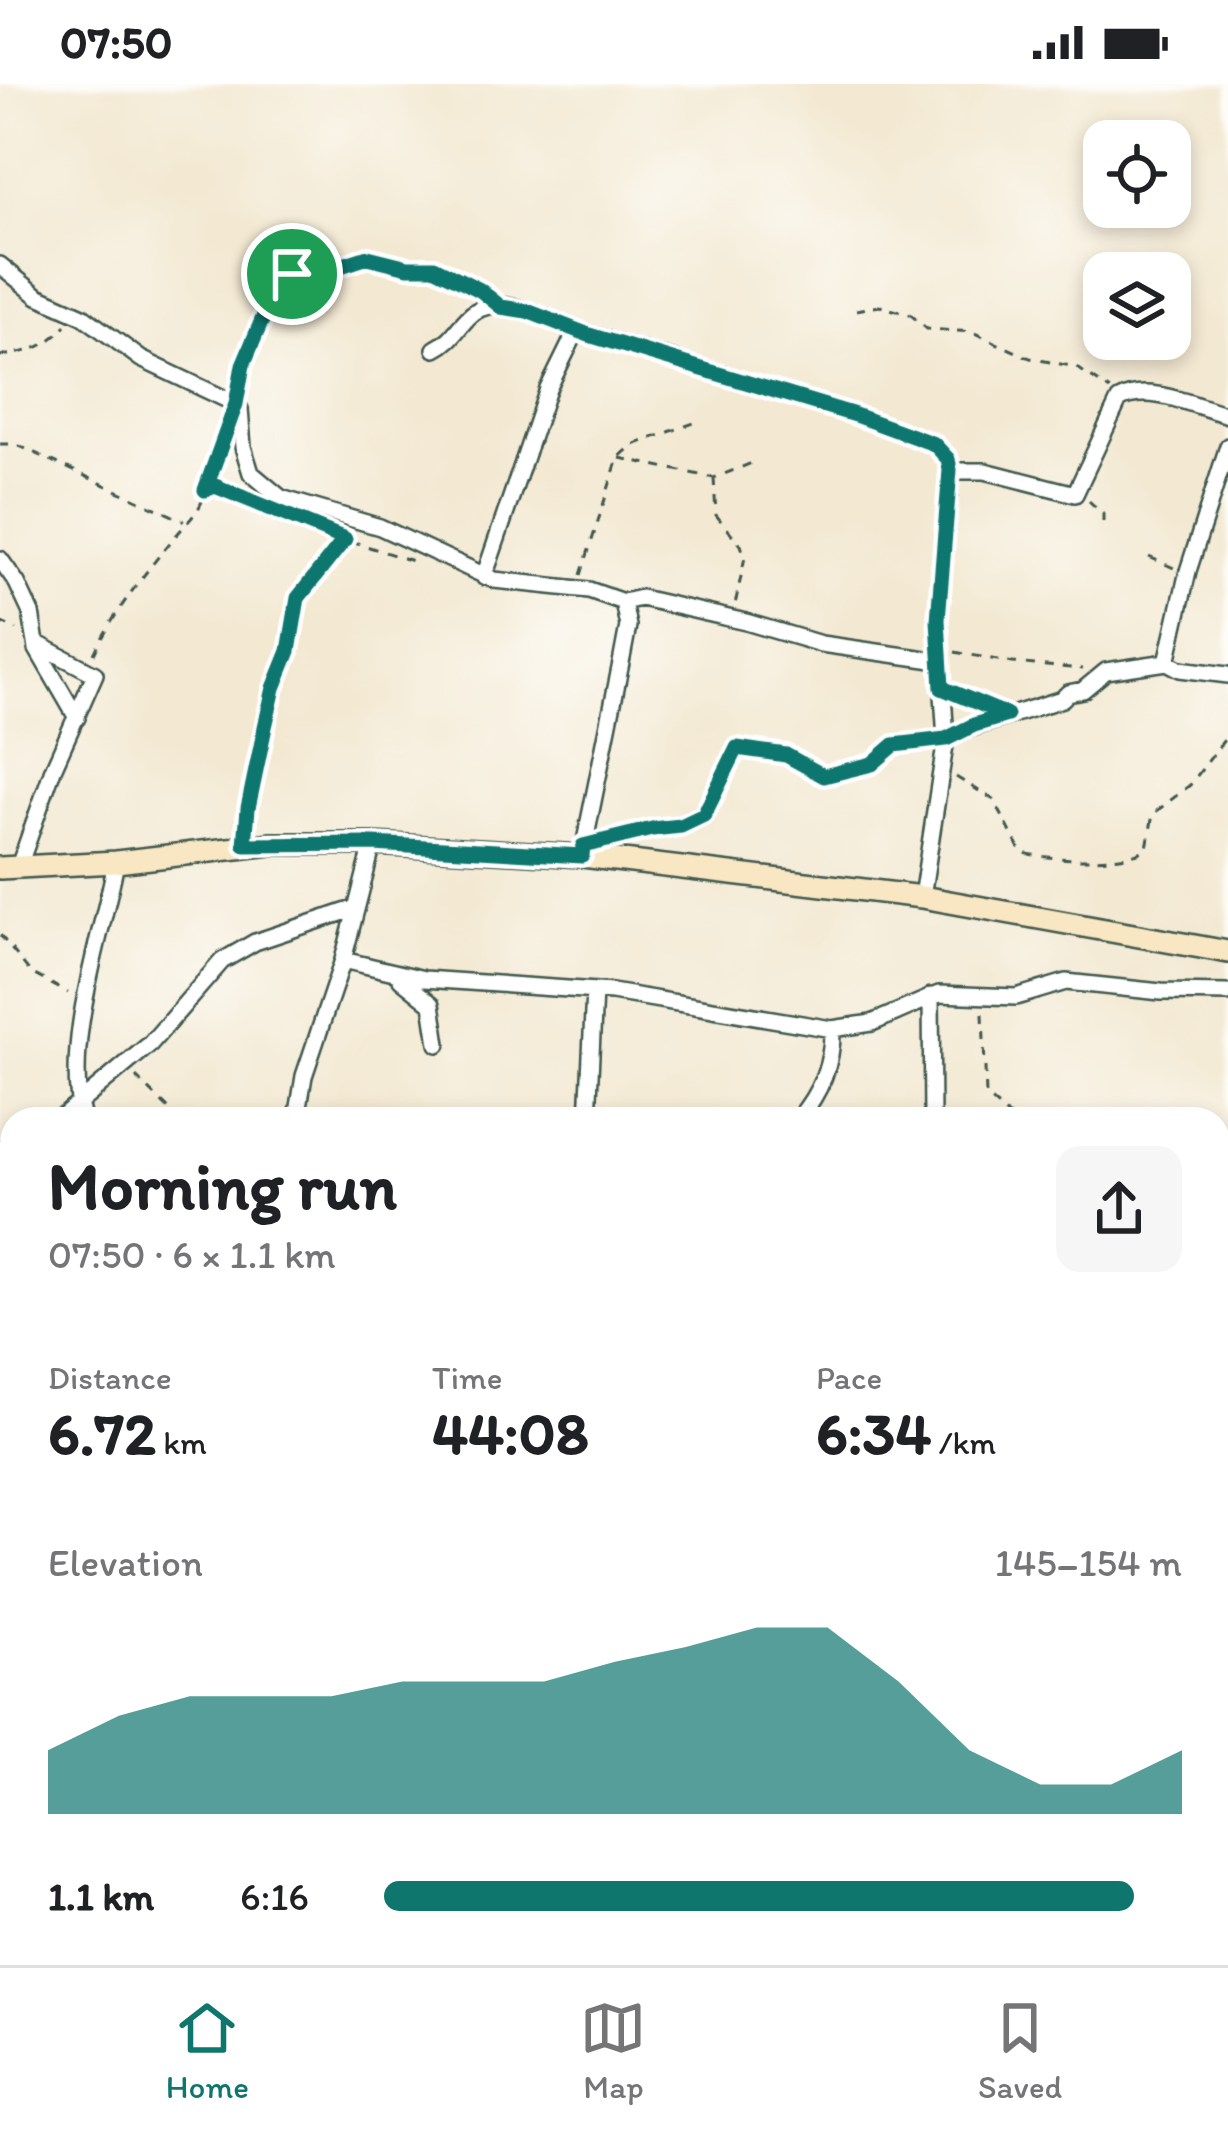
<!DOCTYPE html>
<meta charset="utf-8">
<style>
:root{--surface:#fff;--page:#f6f6f6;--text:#202124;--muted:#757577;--line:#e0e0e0;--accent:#0f766e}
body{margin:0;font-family:Itim,sans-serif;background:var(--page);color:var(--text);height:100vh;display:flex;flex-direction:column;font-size:45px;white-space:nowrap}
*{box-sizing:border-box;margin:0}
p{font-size:39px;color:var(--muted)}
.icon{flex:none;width:66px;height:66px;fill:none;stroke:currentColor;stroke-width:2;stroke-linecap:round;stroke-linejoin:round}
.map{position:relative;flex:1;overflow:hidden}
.details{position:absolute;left:0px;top:1023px;width:1230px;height:858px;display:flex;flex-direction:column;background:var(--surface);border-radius:36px 36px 0 0;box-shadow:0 6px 18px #0003}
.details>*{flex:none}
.tools{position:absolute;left:1083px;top:36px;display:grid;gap:24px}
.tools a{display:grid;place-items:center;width:108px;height:108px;border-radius:24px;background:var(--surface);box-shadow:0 6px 18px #0003;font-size:60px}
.pin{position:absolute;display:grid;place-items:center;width:102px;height:102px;color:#fff;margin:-51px;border:6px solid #fff;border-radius:50%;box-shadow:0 3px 12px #0007}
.round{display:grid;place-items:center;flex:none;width:126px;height:126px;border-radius:24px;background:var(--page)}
.head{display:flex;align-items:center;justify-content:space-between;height:204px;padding:0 48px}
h1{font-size:66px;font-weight:800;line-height:90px}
.figures{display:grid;grid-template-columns:repeat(3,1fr);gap:18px;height:204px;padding:12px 48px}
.figures div{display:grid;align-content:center}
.figures b{font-size:60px;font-weight:800}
.figures small{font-size:33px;font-weight:400}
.figures p{font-size:33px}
.chart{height:336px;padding:24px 48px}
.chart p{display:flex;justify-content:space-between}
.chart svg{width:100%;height:216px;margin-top:12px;fill:var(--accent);opacity:.7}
ul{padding:0 48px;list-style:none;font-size:39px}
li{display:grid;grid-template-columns:192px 144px 1fr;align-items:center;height:90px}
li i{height:30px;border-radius:15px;background:var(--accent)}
.status{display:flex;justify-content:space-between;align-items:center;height:84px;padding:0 60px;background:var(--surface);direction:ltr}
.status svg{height:33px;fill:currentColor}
.menu{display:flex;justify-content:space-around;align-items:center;height:168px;border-top:3px solid var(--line);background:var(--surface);font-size:33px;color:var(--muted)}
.menu a{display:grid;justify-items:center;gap:6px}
.menu .selected{color:var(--accent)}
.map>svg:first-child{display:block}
</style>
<div class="status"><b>07:50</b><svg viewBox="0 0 49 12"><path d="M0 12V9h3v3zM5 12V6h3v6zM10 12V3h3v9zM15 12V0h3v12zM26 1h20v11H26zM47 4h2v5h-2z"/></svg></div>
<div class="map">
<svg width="1228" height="1881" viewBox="0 0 1228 1881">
<rect width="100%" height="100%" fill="#fdfcf7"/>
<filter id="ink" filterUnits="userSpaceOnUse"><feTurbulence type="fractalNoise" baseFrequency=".00833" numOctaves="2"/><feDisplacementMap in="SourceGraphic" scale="24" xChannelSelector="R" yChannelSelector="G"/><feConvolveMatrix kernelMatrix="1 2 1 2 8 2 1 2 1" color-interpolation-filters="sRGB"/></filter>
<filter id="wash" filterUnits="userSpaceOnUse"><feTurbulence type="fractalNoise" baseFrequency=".004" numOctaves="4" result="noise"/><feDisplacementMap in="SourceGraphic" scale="48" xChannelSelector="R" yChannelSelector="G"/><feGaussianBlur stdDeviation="2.7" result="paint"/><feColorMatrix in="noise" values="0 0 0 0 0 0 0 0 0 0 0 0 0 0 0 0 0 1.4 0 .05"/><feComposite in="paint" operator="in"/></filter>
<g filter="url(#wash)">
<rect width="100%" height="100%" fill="#f3e8d1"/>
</g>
<g filter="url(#ink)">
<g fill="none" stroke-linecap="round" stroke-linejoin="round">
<defs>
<path id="street" d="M0 181 38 212 83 232 141 275 236 320 240 325 243 363 251 389 281 414 380 443 494 496 589 506 623 518 628 542 622 574 582 772
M435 265C457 254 459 238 476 227 505 209 550 238 577 246
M1228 362 1188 487 1167 578 1180 585 1228 591
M951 387H985L1075 410 1119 316C1149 299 1197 323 1228 331
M0 475 17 499 31 529 37 565 77 634
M484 493 548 305 577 246 855 331 935 360 948 375 951 387 938 536 946 655 922 813
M623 518 641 514 746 538 821 560 940 577
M946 652 1062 615 1068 609 1083 606 1106 587 1167 578
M18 785 53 685 95 590 36 559
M343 876 424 895 612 908 832 945 872 939 939 910 1016 913 1066 898 1161 908 1228 909
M401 895 432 920 438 960
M931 912 932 1035
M60 1035 150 960 222 877 255 858 356 824
M83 1035C62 962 102 852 116 778
M297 1035 304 992 343 876 373 760
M588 1035 594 907
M798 1035C820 1009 833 980 832 945
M0 1065 12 1062
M1218 1079 1228 1071
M0 1272 12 1274
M1218 1593 1228 1591
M1218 1676 1228 1678
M1207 1869 1212 1881
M1013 1881 1014 1869"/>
<path id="secondary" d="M0 784 116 778 272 760H373L582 772 922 813 1228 868"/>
</defs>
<!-- street casing -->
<use href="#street" stroke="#3f574c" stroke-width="20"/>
<!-- secondary casing -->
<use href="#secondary" stroke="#3f574c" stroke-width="26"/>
<!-- path -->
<path stroke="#3f574c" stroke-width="3" stroke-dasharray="9 9" stroke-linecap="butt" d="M856 226 880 222 911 231 927 245 972 248 1030 274 1076 283 1110 306
M0 272C30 268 46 264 66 241
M239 308 243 281 272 209 284 195 302 185 328 186 377 174 408 183H434L481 207
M0 360H15L184 437
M620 374 714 394 752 379
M714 394 716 431 741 461 745 473 735 521
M206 405 215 402 264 421
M1089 417 1103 430V439
M318 442 345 455 415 478
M1149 473 1174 484
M581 491 618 374 633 361 702 336
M0 538 17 546
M955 568 1013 579 1082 585
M94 570C118 520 157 473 193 432 208 416 217 366 226 343
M960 609 990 622
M956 693 994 716 1021 768C1045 776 1129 780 1147 764L1153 730 1190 701 1227 652
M246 742 274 604 289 567 299 514 345 455
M610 757 653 744 681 742 704 731 737 664 786 671 824 692 872 680 894 661 933 656
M0 851 31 889 68 909
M983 929 986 1012 1012 1035
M136 993 179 1035
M1218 1190 1228 1181
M1218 1346 1228 1349
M0 1449H12
M1218 1482 1228 1478
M1218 1813 1228 1815
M0 1852 12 1841
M62 1869 63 1881"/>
<!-- street -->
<use href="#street" stroke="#fff" stroke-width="15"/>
<!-- secondary -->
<use href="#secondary" stroke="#f9e7c3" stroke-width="21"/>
</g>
</g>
<g fill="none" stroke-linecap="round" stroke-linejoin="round" filter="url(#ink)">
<defs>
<path id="route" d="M368 173 408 183H434L480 206 501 223 527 227 589 251 855 331 934 360 948 375 950 386 938 536 942 604 1007 631 974 641 946 655 894 661 872 680 824 692 786 671 737 664 704 731 681 742 652 745 583 762 582 772 373 760 245 761 248 724 265 643 274 604 289 567 298 514 345 455 215 402 205 406 236 320 243 281 276 203 302 185 328 186Z"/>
</defs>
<!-- route casing -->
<use href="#route" stroke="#fff" stroke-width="24"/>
<!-- route -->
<use href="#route" stroke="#0f766e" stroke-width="15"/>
</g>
</svg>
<div class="tools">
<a><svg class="icon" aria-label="locate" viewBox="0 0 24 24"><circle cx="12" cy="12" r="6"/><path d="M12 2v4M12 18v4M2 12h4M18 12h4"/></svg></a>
<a><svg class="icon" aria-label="layers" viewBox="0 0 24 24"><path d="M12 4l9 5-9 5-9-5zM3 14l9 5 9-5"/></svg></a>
</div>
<div class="pin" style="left:292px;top:190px;background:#1e9e55"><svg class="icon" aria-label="arrive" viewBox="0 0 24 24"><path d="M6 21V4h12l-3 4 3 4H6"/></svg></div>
<section class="details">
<div class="head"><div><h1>Morning run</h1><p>07:50 · 6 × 1.1 km</p></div><a class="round"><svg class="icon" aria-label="share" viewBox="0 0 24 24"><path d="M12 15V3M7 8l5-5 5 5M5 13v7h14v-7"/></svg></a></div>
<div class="figures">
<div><p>Distance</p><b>6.72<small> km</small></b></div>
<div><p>Time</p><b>44:08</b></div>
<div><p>Pace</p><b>6:34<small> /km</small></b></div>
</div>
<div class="chart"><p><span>Elevation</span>145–154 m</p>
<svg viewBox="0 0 160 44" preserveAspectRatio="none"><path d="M0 44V31L10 24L20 20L30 20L40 20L50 17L60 17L70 17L80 13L90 10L100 6L110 6L120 17L130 31L140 38L150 38L160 31V44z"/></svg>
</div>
<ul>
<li><b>1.1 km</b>6:16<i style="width:94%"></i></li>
</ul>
</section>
</div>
<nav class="menu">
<a class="selected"><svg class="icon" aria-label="home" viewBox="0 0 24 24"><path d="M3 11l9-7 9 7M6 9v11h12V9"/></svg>Home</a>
<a><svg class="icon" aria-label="map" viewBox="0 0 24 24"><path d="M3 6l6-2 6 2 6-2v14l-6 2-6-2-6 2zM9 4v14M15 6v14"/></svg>Map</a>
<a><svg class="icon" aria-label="saved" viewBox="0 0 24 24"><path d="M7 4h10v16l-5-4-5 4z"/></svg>Saved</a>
</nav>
